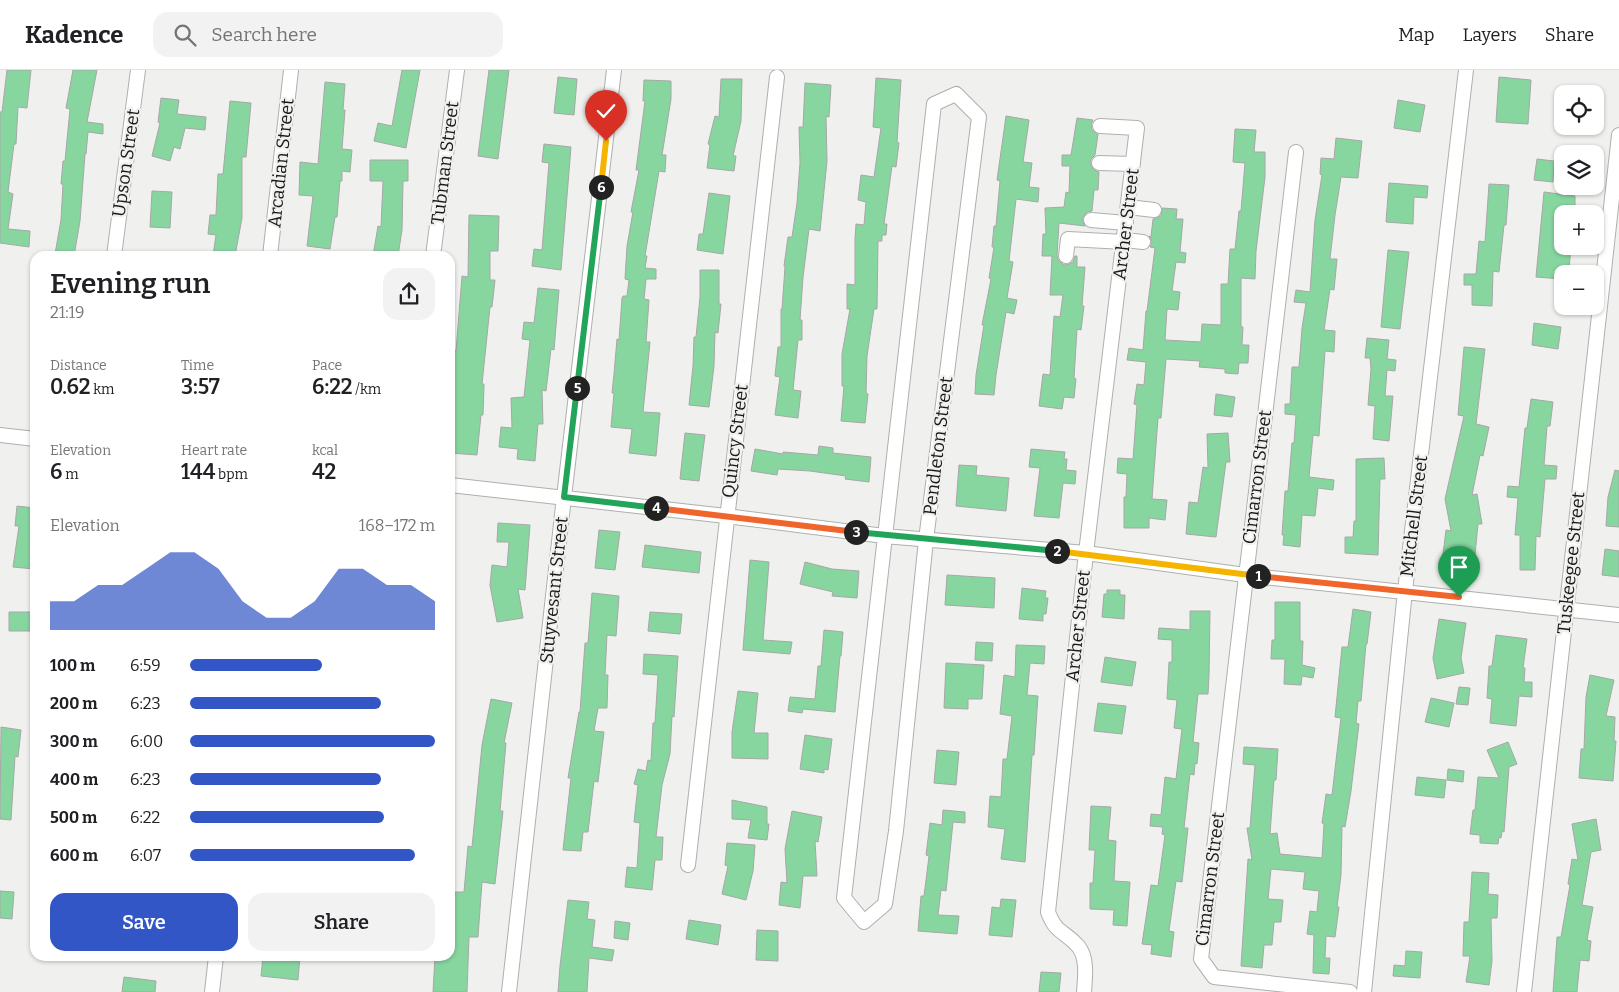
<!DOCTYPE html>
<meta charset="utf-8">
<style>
:root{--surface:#fff;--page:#f2f2f2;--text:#202124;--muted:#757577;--line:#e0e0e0;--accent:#3256c6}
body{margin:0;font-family:Bitter,serif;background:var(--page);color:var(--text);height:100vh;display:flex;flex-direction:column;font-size:19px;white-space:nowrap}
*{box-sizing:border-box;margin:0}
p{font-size:16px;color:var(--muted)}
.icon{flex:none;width:28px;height:28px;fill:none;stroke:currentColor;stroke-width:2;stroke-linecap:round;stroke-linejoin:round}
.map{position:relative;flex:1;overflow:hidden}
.panel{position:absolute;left:30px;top:181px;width:425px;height:710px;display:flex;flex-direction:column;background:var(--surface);border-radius:15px;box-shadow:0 1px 4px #0004}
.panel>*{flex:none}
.tools{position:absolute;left:1554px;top:15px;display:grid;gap:10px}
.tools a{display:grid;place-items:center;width:50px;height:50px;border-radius:10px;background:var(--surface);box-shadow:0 1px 4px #0004;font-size:25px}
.pin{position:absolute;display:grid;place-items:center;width:42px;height:42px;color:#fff;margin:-51px -21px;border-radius:50% 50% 50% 0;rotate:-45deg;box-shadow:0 0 5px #0007}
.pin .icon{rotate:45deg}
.km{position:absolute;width:25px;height:25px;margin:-12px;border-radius:50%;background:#222;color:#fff;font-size:14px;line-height:25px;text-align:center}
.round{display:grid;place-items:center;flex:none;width:52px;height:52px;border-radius:15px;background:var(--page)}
.head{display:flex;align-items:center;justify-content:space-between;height:85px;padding:0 20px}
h1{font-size:28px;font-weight:600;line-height:38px}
.figures{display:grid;grid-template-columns:repeat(3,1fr);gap:8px;height:85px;padding:5px 20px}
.figures div{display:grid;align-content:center}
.figures b{font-size:21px;font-weight:600}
.figures small{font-size:14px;font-weight:400}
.figures p{font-size:14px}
.chart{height:140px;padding:10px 20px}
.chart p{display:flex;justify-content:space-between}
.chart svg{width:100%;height:90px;margin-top:5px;fill:var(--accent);opacity:.7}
.primary-button{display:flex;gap:10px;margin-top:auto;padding:10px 20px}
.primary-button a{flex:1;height:58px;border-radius:15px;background:var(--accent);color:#fff;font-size:20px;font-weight:600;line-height:58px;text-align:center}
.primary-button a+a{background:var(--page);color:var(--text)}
ul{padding:0 20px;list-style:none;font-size:16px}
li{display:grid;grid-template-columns:80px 60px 1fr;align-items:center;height:38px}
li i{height:12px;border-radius:6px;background:var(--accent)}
header{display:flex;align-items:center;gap:30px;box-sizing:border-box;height:70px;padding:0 25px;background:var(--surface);border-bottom:1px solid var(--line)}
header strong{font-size:24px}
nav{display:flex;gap:28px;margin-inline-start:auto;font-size:18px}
.search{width:350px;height:45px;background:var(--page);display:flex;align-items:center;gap:12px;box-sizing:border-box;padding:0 18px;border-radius:15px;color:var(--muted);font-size:19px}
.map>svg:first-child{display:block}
</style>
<header>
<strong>Kadence</strong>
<div class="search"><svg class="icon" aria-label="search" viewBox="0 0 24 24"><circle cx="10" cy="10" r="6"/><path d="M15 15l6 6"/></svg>Search here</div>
<nav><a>Map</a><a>Layers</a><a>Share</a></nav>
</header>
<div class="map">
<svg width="1619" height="922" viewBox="0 0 1619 922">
<rect width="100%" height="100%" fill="#f0f1ee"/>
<!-- building -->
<path fill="#87d6a0" stroke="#a5a8a6" d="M7 0H31L27 38 18 37 16 74H14L8 122 13 124 8 159 30 161 29 177 0 173V42H2Z
M73 0H97L87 52 103 54V64L88 62 86 84H85L80 151 74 186H69L55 184 61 150 63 114H61L63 91H65L70 39 66 38Z
M402 0H420L406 78 374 71 378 53 392 56Z
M489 0H509L498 89 478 86Z
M558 7 577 9 574 45 554 43Z
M1499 7 1531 10 1528 54 1496 52Z
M876 8 901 10 897 72 899 73 896 97 892 96 884 154H887L886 165H882V171H878L877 239H874L867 286 866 323 868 324 865 353 841 351 844 316H842V284L850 239H847V214L855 215V169L856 154 864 155 866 132 858 130 861 105 874 107 881 58 873 57Z
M721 9H742L741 51 733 86H736L734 101 707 98 710 75 708 74 715 46 719 47Z
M644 10 671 11V29L662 85H666L665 102 659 101 645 186H647L645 198 656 199V209H646L644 229 649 230 646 272H650L643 342 660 343 656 386 629 383 632 359 611 357 614 323H612L614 304 617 269 619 270 622 228 623 226H627L629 210 625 209 627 176 633 142H631L639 100H636L645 31H643Z
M325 12 345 14 343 40H345L342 79 352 80 350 102 342 101V111H340L337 147H335L330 179 307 176 313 126 299 125 300 92 318 94Z
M805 13 831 15 829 47 826 46 827 91 820 161 809 159 803 207 800 250H802V270H798L793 320 801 321 798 348 775 345 780 307 775 306 778 277H781V239H782L785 197 784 196 788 167H792L797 133 800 93 799 57H803Z
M161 28 179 30 177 44 206 47 205 60 185 58 180 79 174 77 170 91 152 86 160 53 158 52Z
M1398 30 1425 35 1420 62 1394 58Z
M230 31 251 33 246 87H242V148L235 186H213L216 165 208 164 210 145H216L218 104H223Z
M1006 46 1029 50 1023 92 1032 93 1029 117 1039 118 1038 132 1016 129 1009 191 1013 192 1007 228 1017 230 1014 244 1006 242 996 305 994 325 975 324 976 305 984 255H982L991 209 989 208 994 177H992L994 156H996L1000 111 997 110Z
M1077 48 1093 50 1091 55 1092 60 1098 64 1095 85 1091 89 1090 93 1094 100 1099 102 1098 120H1094L1092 141 1087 142 1082 149 1085 156 1059 153 1057 185 1058 190 1064 195 1069 194 1073 192 1075 186H1077V197H1085L1082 236H1084L1081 260 1077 259 1074 308 1076 309 1074 328 1064 327 1062 339 1039 336 1043 304 1050 305 1054 246 1060 247 1063 225H1050L1052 186H1042L1043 164H1046L1045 138 1064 137 1066 122 1069 123 1070 96H1062V85H1071Z
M1235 59 1256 60 1254 82H1265V107L1256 181 1255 209 1241 208V257H1243L1242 275H1249L1248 293H1239L1238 304 1225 303V299L1199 297 1200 291 1166 289 1161 348H1158L1152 429 1167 430 1165 450 1149 448V458H1124V427H1126L1127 404 1117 403 1118 388 1133 389 1137 335 1134 334 1137 314 1144 315 1146 292 1127 290 1129 278 1143 280 1146 241H1147L1155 178 1150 177 1152 172 1149 166 1151 167 1153 149 1161 146 1162 138 1177 139 1176 149H1183L1180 182 1186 183 1185 193 1176 192 1172 221 1180 222 1178 240 1167 239 1165 270 1201 272 1202 254 1221 255V214H1228L1230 179H1235L1239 141H1241L1245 93 1233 92Z
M1336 68 1362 71 1358 108 1341 107 1335 145 1330 189H1337L1334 220 1330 219 1324 260 1335 261 1334 282 1325 281 1319 366 1313 365 1309 407 1334 410 1333 420 1318 418 1315 446 1302 445 1300 477 1283 475 1284 465H1282L1285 421H1288L1292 373H1294L1296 345 1285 344V334H1290L1292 297H1299L1302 258 1306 233 1294 232 1296 220 1310 222 1315 150 1322 105 1320 104 1321 88 1334 89Z
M544 74 571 77 561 200 532 196 534 179 542 180 549 93 542 92Z
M1537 89 1554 91 1553 112 1534 110Z
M370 90H408V111H403L402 160 398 186H373L378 156 381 157 383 111H370Z
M1389 113 1428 116 1427 128 1414 127 1413 154 1386 152Z
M1489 114 1509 115 1506 155H1504L1499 202 1493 201 1492 236 1472 235V215H1464V204H1476L1479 171 1485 172Z
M152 121 172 122 170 158 150 157Z
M1544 122 1575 126V144H1562V176L1571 177 1569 199 1568 198 1567 204H1562V209L1536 207Z
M709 123 730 126 723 184 697 180 699 164H703Z
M469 145 499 146 498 181H490V210H495L492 237H490L482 314H484L483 345H481L477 385 450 383V302L452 280 456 281 462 206 468 207Z
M1388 180 1409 182 1400 259 1381 257Z
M700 200H719V234H721L718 263 715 262 714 296 709 337 689 335 693 296 694 267H696L700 227Z
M538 218 559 220 554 280 551 279 546 321 542 320 543 354H538L535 391 517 389 518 379 499 377 501 357 512 358 511 328 524 327 530 270 522 269 524 252 534 253Z
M1534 253 1561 257 1558 279 1532 275Z
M1367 268 1389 270 1387 289 1396 290 1395 301 1387 300 1385 326H1393L1389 371 1373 369 1375 336 1368 335 1371 299 1370 288H1365Z
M1464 277 1485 279 1476 354 1489 357 1483 386 1480 385 1472 425 1477 424 1482 454H1478L1474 495 1442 492 1446 460 1451 461 1445 429 1464 346 1458 345Z
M1216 324 1235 327 1232 347 1214 345Z
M1531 329 1553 332 1550 356H1547L1544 395 1557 396 1556 409H1545L1540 467 1536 466 1535 500H1520V465H1515L1518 428 1507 427 1508 416 1519 417 1525 358H1527Z
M685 363 705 365 699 411 680 409Z
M1228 363 1230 392H1226L1216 467 1186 464 1189 432 1198 433 1203 397 1208 398 1207 364Z
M819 376 833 378V383L871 387 869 412 845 409 846 406 810 401 778 399 777 405 751 401 755 379 783 384V382L818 385Z
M1031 379 1065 382 1064 389H1067L1066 400 1076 401 1075 414 1063 413 1059 448 1034 446 1040 398 1029 397Z
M1384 388 1385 409H1380L1378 485 1345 483V467H1353L1354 451H1356V389Z
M959 395 977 396 976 405 1009 408 1006 441 956 436Z
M1615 400 1619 401V457L1606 456 1608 427Z
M17 436 35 438 34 499 13 497 19 456H15Z
M498 453 530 455 525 520 518 519 523 548 497 552 490 515 492 495 507 497 509 472H497Z
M599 460 620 462 615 500 595 498Z
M645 475 701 482 699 503 642 497Z
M1605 479 1619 481V507L1602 505Z
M750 490 769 492 763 570 792 572 790 584 743 580Z
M805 492 832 499 859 501 857 528 832 526 833 522 800 514Z
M947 505 995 508 994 538 945 535Z
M1022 518 1046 521 1045 528H1048L1046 544H1043V551L1019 549Z
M1107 520H1120V525H1125L1124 549 1102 547 1104 524H1107Z
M592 523 619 526 616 566 607 565 605 605H608L607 638H598L594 661 604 662 598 712 594 711 588 762H583L581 781 563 780 571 708H568L579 642H580L585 573H588Z
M1275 532H1300V571H1303L1302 595 1315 598 1313 608 1302 606 1301 615 1284 614 1285 589H1271L1272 570H1275Z
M1353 539 1371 542 1367 574H1366L1361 631H1358L1356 653 1359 654 1351 721 1345 757 1342 756 1341 805 1337 837H1339L1335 867 1326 866 1325 888H1330L1329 904 1313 903 1314 865 1307 864 1310 841 1317 842 1319 821 1303 819 1305 802 1271 799 1268 829 1283 830 1281 852H1274L1272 875H1264L1262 898 1241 896 1248 789 1252 790 1247 758H1250L1255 695 1243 694 1244 677 1278 679 1276 710H1274L1270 764 1277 763 1280 784 1322 788 1324 754 1322 753 1326 724 1332 725 1341 648 1335 647 1342 577H1348Z
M1190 541H1210L1209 605 1208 624H1198L1193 672 1199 673 1197 694 1195 693 1194 705 1190 704 1184 758H1188L1182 812 1176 811 1169 861 1174 862 1171 887 1151 884 1152 875 1142 874 1151 815 1158 816 1165 765 1162 764 1163 757 1150 756 1151 744 1161 745 1165 707 1176 709 1182 659 1174 658 1177 630 1167 629 1169 592H1172V570L1158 569 1159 558 1190 560Z
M9 542H35V561H9Z
M650 542 682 544 680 564 648 561Z
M1439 549 1466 553 1461 588 1464 603 1437 609 1433 588Z
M824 560 843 562 841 586H840L835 642 803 639 802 643 788 641 790 627 815 629 818 596H821Z
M1496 565 1527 569 1523 598H1525L1524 612H1532V627L1519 626 1516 656 1490 653 1492 629 1487 628 1489 596H1492Z
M976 572 993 573 992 591 975 590Z
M1016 575 1045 576 1044 594 1030 593 1027 625 1038 626 1034 685H1032L1025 792 1001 789 1005 759 988 757 990 726 1001 727 1003 689H1007L1012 646 1000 644 1004 605 1015 607Z
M644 584 678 586 674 647 672 646 670 684 662 715 656 767H663L662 790H655L652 820 625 817 627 797 637 798 640 753 634 752 638 715 634 714 638 699 646 701 648 690 651 691 653 653H655L658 605 643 604Z
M1105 587 1136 592 1132 616 1101 612Z
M946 593 984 595 982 629H968V639L944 638Z
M1590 605 1614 610 1606 646 1615 647 1614 671H1616L1613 711 1579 708 1581 679H1584L1586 627Z
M1459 617 1470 618 1468 635 1456 634Z
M738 621 758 623 754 663H768V689L732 688V662Z
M1431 628 1454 633 1449 657 1425 652Z
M491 629 512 633 504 673H506L500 741H503L495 814 482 812 478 867H469L467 922H433L435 886H450L455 822H464L468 776 472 777 482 675Z
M1098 633 1126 636 1122 664 1094 661Z
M1 657 21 660 18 687 15 686 11 750 0 749Z
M805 665 832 669 828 700 824 699V703L800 699Z
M1508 672 1517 694 1509 697 1504 762 1502 761 1501 768 1499 767 1498 774 1480 773V765L1470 764 1473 740H1475L1478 707 1499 708 1487 680Z
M937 680 959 682 956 715 934 713Z
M1448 699 1464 701 1463 712 1447 710Z
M1417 707 1446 710 1444 728 1415 725Z
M732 730 767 737V754H769L767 770 748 768 751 750 732 749Z
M1091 736 1111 737 1108 770 1116 771 1114 811 1130 812 1127 856 1113 855 1114 840 1090 839V813H1093L1095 780H1089Z
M943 740 965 742V753L953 752 946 821 941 820 938 845 959 846 957 864 918 861 921 826H924L929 786 926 785 930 753 942 755Z
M792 741 822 747 818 772 815 771 817 806H803L800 838 779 835 781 812 787 813 785 779Z
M1596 749 1601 780 1591 782 1582 835 1593 837 1587 870 1591 871 1589 891 1580 890 1577 922H1553L1557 867H1561L1570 815 1568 814 1572 789 1578 790 1572 754Z
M727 773 755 775 753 801 746 830 722 824 728 796 725 795Z
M1472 802 1489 803 1488 824 1498 825 1497 848H1491L1492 891 1489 915 1466 912 1470 886H1463L1464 852H1469Z
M0 821 14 822 12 849 0 848Z
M1001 829 1016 830 1012 867 989 865 992 837 1000 838Z
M568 830 589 832 587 849 595 850 592 877 614 880 612 891 589 888 587 922H558L560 896Z
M689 850 721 855 718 875 686 869Z
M615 851 630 853 628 870 614 868Z
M757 860 778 861V891L756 890Z
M1406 881 1422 882 1420 908 1393 906 1394 895 1405 896Z
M263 886H300L298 910 261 906Z
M1041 902 1061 903 1059 922H1039Z
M124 907 156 911 155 922H122Z"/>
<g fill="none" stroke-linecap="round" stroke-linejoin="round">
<defs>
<path id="minor" d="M956 24 979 47 926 470 896 761 885 834 864 852 844 828 934 34Z
M1296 82 1201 889 1214 907 1350 922
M1099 93 1133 94
M1128 137 1154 140
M1091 150 1126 153
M1124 170 1143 172
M114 186 138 0
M270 186 291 0
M433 186 457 0
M1066 186 1068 169 1124 172
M0 365 35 369
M450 415 726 446 884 466 1086 483 1245 505 1619 545
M688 795 777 7
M212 922 216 886
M509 922 564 427 614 0
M1084 922C1085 908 1088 888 1078 876 1065 861 1056 864 1048 842L1086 483 1137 58 1100 56
M1364 922 1405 521 1466 0
M1524 922 1619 65"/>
</defs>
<!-- minor casing -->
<use href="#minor" stroke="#afb0ad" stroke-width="16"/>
<!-- minor -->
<use href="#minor" stroke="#fff" stroke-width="14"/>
</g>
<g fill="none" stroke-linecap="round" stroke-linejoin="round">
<defs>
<path id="split-1" d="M1258 506 1459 527"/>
<path id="split-2" d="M1057 481 1258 506"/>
<path id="split-3" d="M856 462 1057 481"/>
<path id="split-4" d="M656 438 856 462"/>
<path id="split-5" d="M577 318 564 427 656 438"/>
<path id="split-6" d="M577 318 601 117"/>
<path id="split-7" d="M601 117 606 71"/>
</defs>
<!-- split-1 casing -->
<use href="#split-1" stroke="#fff" stroke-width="10"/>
<!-- split-2 casing -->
<use href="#split-2" stroke="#fff" stroke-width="10"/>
<!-- split-3 casing -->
<use href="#split-3" stroke="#fff" stroke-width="10"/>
<!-- split-4 casing -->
<use href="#split-4" stroke="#fff" stroke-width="10"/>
<!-- split-5 casing -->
<use href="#split-5" stroke="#fff" stroke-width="10"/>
<!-- split-6 casing -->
<use href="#split-6" stroke="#fff" stroke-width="10"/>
<!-- split-7 casing -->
<use href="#split-7" stroke="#fff" stroke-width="10"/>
<!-- split-1 -->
<use href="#split-1" stroke="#f0652b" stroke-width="6"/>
<!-- split-2 -->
<use href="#split-2" stroke="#f5b400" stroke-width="6"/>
<!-- split-3 -->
<use href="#split-3" stroke="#22a559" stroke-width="6"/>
<!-- split-4 -->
<use href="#split-4" stroke="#f0652b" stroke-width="6"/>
<!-- split-5 -->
<use href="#split-5" stroke="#22a559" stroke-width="6"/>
<!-- split-6 -->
<use href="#split-6" stroke="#22a559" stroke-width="6"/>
<!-- split-7 -->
<use href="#split-7" stroke="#f5b400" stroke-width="6"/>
</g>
<g text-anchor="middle" stroke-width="4.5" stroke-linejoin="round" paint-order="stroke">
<!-- street labels -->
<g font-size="18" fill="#181817" stroke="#f0f1ee">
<text transform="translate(126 93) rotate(-82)" y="6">Upson Street</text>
<text transform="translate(281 93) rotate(-84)" y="6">Arcadian Street</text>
<text transform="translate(445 93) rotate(-83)" y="6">Tubman Street</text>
<text transform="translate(1126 154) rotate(-83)" y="6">Archer Street</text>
<text transform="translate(735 371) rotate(-83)" y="6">Quincy Street</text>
<text transform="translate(938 376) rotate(-83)" y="6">Pendleton Street</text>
<text transform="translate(1257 407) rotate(-83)" y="6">Cimarron Street</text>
<text transform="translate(1414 446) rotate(-83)" y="6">Mitchell Street</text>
<text transform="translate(1571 493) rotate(-84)" y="6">Tuskeegee Street</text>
<text transform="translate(554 520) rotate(-84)" y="6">Stuyvesant Street</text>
<text transform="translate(1078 556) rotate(-84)" y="6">Archer Street</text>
<text transform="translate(1210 809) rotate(-83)" y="6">Cimarron Street</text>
</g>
</g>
</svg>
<div class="tools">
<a><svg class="icon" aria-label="locate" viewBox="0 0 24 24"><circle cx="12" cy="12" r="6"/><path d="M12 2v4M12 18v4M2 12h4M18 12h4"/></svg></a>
<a><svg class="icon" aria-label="layers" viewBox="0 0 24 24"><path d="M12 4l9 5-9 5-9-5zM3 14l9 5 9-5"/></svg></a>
<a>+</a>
<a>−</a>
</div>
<div class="pin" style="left:1459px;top:527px;background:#1e9e55"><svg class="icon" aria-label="arrive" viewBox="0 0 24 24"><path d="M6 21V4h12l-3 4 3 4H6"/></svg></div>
<div class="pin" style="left:606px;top:71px;background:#d93025"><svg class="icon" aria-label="check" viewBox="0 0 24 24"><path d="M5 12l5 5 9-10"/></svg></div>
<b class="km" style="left:1258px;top:506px">1</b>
<b class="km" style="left:1057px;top:481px">2</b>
<b class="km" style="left:856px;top:462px">3</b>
<b class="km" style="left:656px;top:438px">4</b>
<b class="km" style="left:577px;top:318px">5</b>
<b class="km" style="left:601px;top:117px">6</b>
<section class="panel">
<div class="head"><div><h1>Evening run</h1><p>21:19</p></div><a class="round"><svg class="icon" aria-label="share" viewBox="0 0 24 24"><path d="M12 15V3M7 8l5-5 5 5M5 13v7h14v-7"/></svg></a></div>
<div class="figures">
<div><p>Distance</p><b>0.62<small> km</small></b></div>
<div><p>Time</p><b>3:57</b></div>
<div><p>Pace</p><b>6:22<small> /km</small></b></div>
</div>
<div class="figures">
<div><p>Elevation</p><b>6<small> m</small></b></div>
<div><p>Heart rate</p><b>144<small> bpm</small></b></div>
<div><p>kcal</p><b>42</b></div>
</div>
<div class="chart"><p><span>Elevation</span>168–172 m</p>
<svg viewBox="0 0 160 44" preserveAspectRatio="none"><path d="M0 44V30L10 30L20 22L30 22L40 14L50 6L60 6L70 14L80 30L90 38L100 38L110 30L120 14L130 14L140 22L150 22L160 30V44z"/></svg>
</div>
<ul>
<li><b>100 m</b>6:59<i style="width:54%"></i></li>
<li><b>200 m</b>6:23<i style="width:78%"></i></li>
<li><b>300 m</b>6:00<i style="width:100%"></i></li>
<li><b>400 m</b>6:23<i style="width:78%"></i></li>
<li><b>500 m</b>6:22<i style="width:79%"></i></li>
<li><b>600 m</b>6:07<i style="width:92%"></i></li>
</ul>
<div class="primary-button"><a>Save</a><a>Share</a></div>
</section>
</div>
